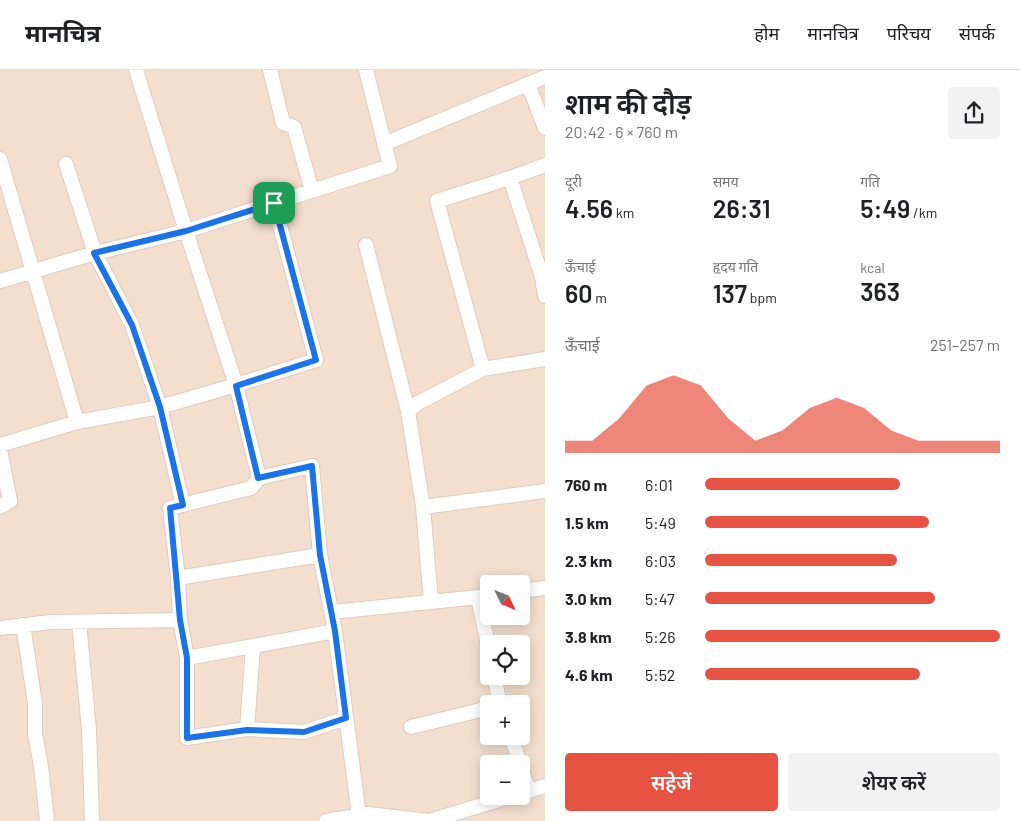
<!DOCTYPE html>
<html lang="hi">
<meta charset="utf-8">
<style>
:root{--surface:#fff;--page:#f2f2f2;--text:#202124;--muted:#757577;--line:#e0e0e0;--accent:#e75343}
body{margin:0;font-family:Barlow,"Noto Sans Devanagari",sans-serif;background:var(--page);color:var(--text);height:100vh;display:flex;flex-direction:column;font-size:19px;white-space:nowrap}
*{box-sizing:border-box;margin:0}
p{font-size:16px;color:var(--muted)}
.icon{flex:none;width:28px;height:28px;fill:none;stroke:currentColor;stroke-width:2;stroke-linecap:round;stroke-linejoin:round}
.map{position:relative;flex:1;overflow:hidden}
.drawer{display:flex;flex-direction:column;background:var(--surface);width:475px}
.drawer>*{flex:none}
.needle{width:32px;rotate:133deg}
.controls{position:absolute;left:480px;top:505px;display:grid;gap:10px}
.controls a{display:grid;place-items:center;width:50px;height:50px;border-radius:5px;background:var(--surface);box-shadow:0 2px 12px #0003;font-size:25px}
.pin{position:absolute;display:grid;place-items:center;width:42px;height:42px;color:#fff;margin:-21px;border-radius:10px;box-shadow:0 2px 8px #0006}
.round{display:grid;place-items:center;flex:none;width:52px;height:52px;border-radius:5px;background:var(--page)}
.overview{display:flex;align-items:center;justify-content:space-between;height:85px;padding:0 20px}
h1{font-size:28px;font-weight:600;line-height:38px}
.metrics{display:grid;grid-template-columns:repeat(3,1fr);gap:8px;height:85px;padding:5px 20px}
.metrics div{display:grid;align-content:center}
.metrics b{font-size:25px;font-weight:600}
.metrics small{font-size:14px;font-weight:400}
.metrics p{font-size:14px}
.chart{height:140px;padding:10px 20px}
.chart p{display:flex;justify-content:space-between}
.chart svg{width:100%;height:90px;margin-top:5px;fill:var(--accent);opacity:.7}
.primary-button{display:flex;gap:10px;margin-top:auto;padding:10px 20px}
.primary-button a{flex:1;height:58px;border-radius:5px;background:var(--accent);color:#fff;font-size:20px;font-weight:600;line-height:58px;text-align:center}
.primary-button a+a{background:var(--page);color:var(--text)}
ul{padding:0 20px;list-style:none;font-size:16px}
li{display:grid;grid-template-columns:80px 60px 1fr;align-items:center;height:38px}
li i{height:12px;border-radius:6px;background:var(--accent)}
header{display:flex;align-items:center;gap:30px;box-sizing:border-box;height:70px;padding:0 25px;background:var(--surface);border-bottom:1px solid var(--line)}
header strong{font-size:24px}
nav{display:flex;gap:28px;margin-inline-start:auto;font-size:18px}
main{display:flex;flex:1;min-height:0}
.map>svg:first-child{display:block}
</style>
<header>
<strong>मानचित्र</strong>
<nav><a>होम</a><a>मानचित्र</a><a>परिचय</a><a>संपर्क</a></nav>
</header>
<main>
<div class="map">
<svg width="545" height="751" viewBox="0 0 545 751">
<rect width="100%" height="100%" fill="#fceddf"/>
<!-- residential -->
<path fill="#f4dece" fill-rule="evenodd" d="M0 0H545V751H0ZM489 514H521V546H489ZM489 574H521V606H489ZM489 634H521V666H489ZM489 694H521V726H489Z"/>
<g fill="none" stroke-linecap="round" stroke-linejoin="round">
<defs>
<path id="minor" d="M270 0 283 53 294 57 312 121
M528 14 545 58
M384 74 545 7
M0 89 77 352
M274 133 316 290 236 315 186 161C254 139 322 118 390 96L366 0
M366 175 408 341
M542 207 510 108 545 95
M545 207H542L545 226
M0 211 95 183 186 161 136 0
M483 299 437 131 510 108
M0 375 77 352 160 337 132 255 95 183 66 94
M0 379 10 431 0 437
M183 435 160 337 236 315 259 408
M423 437 545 421
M178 508 170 438 251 418 259 408 312 396 320 485
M521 521 545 518
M478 527 489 579
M431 531 423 437 408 341 418 333 483 299 545 289
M332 542 489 526
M180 550 178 508 320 485 335 561
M79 552 89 660 92 751
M23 555 35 633V664L41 696 47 751
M0 558 51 552 180 550 187 588 335 561 359 746
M187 588V668L247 659 253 576
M494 606 500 634
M411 657 489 638
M247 659 304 662 346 648
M511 666 520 694
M521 698 529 721
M521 723 545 716
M326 751 368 744 429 751
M429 751 512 726"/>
</defs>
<!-- minor casing -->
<use href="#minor" stroke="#e2cabf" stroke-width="16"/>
<!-- minor -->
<use href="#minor" stroke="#fff" stroke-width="14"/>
</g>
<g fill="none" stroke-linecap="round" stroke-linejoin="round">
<defs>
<path id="route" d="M274 133 316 290 236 316 258 408 312 396 320 485 335 561 346 648 304 662 247 660 187 668V588L180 550 170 438 183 435 160 337 132 255 94 183 186 161Z"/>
</defs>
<!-- route casing -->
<use href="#route" stroke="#fff" stroke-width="10"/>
<!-- route -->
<use href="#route" stroke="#1a73e8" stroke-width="6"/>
</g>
</svg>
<div class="controls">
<a><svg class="needle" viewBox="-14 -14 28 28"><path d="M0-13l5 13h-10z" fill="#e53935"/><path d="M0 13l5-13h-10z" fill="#757577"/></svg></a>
<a><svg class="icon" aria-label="locate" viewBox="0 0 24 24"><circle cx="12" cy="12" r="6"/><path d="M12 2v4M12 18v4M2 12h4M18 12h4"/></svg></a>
<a>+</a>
<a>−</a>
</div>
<div class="pin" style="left:274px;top:133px;background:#1e9e55"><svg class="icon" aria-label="arrive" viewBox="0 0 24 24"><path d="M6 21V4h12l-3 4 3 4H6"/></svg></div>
</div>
<section class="drawer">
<div class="overview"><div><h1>शाम की दौड़</h1><p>20:42 · 6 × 760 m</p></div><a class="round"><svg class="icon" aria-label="share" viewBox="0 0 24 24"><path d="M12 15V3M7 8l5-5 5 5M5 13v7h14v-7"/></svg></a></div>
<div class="metrics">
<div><p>दूरी</p><b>4.56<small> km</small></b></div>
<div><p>समय</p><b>26:31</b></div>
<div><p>गति</p><b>5:49<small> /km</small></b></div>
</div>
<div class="metrics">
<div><p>ऊँचाई</p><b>60<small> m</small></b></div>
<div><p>हृदय गति</p><b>137<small> bpm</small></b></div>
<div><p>kcal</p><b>363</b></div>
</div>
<div class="chart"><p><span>ऊँचाई</span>251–257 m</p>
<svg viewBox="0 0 160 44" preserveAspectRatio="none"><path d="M0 44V38L10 38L20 27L30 11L40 6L50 11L60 27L70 38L80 33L90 22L100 17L110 22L120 33L130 38L140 38L150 38L160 38V44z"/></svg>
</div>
<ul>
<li><b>760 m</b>6:01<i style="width:66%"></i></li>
<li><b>1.5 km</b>5:49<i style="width:76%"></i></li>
<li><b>2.3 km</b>6:03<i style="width:65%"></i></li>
<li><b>3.0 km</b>5:47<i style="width:78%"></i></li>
<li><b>3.8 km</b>5:26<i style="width:100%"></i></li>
<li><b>4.6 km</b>5:52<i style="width:73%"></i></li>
</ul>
<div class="primary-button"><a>सहेजें</a><a>शेयर करें</a></div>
</section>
</main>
